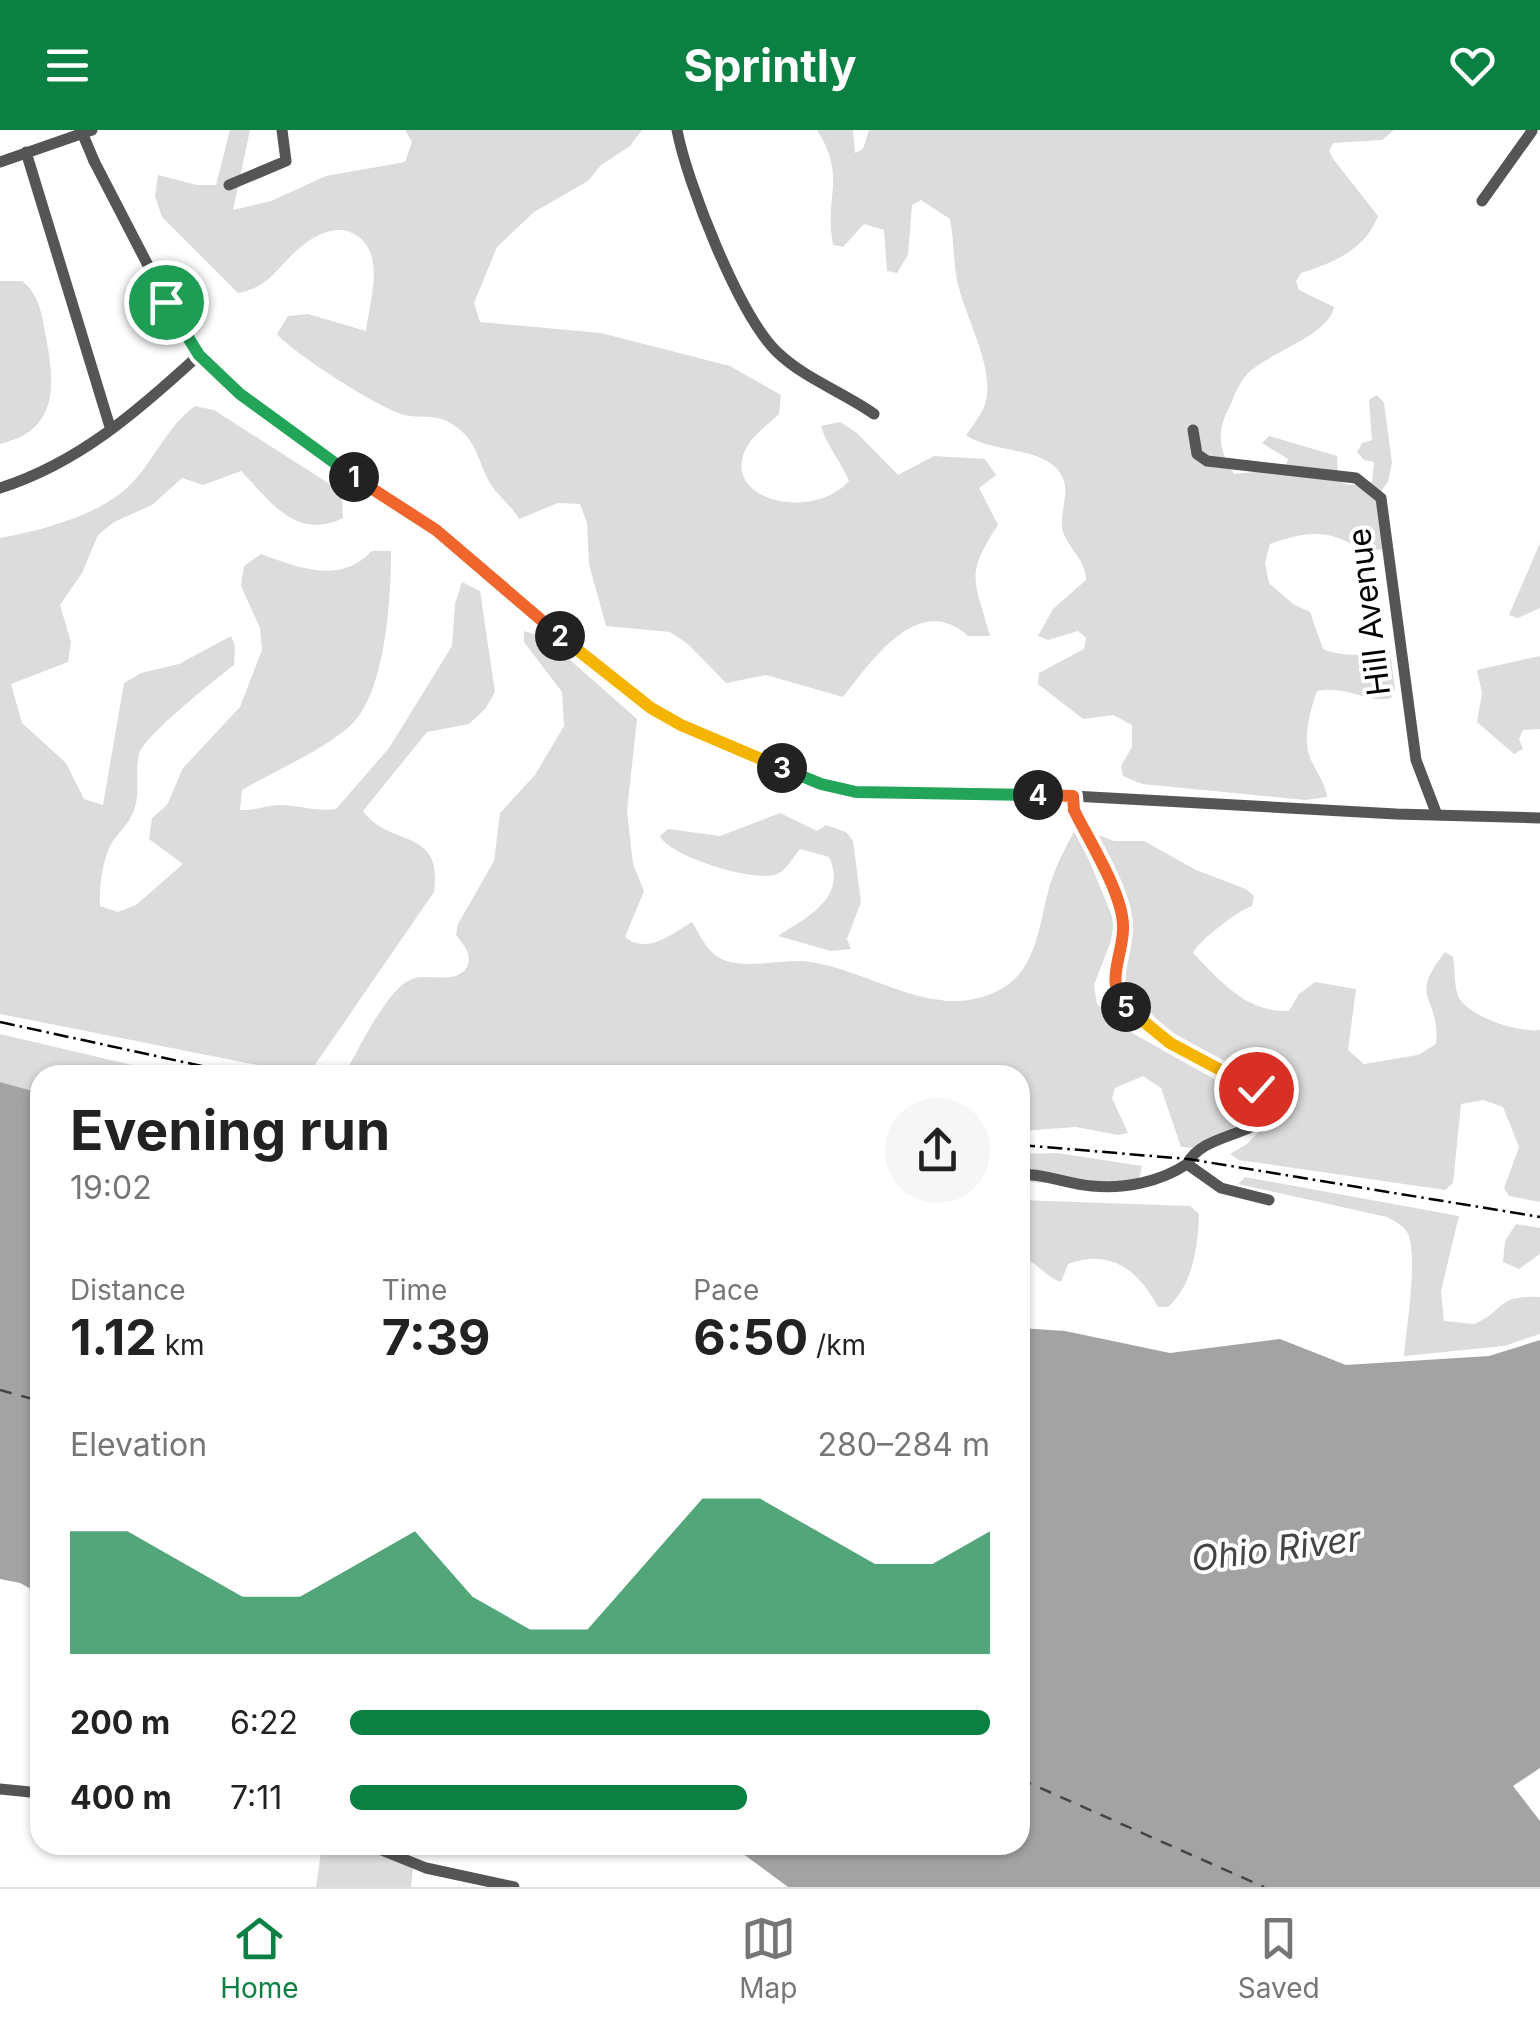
<!DOCTYPE html>
<meta charset="utf-8">
<style>
:root{--surface:#fff;--page:#f6f6f6;--text:#222;--muted:#767676;--line:#e0e0e0;--accent:#0b8043}
body{margin:0;font-family:Inter,sans-serif;background:var(--page);color:var(--text);height:100vh;display:flex;flex-direction:column;font-size:38px;white-space:nowrap}
*{box-sizing:border-box;margin:0}
p{font-size:32px;color:var(--muted)}
.icon{flex:none;width:55px;height:55px;fill:none;stroke:currentColor;stroke-width:2;stroke-linecap:round;stroke-linejoin:round}
.map{position:relative;flex:1;overflow:hidden}
.sheet{position:absolute;left:30px;top:935px;width:1000px;height:790px;display:flex;flex-direction:column;background:var(--surface);border-radius:30px;box-shadow:0 2px 8px #0004}
.sheet>*{flex:none}
.pin{position:absolute;display:grid;place-items:center;width:85px;height:85px;color:#fff;margin:-42px;border:5px solid #fff;border-radius:50%;box-shadow:0 2px 10px #0007}
.km{position:absolute;width:50px;height:50px;margin:-25px;border-radius:50%;background:#222;color:#fff;font-size:28px;line-height:50px;text-align:center}
.round{display:grid;place-items:center;flex:none;width:105px;height:105px;border-radius:52px;background:var(--page)}
.overview{display:flex;align-items:center;justify-content:space-between;height:170px;padding:0 40px}
h1{font-size:55px;font-weight:700;line-height:75px}
.stats{display:grid;grid-template-columns:repeat(3,1fr);gap:15px;height:170px;padding:10px 40px}
.stats div{display:grid;align-content:center}
.stats b{font-size:50px;font-weight:700}
.stats small{font-size:28px;font-weight:400}
.stats p{font-size:28px}
.chart{height:280px;padding:20px 40px}
.chart p{display:flex;justify-content:space-between}
.chart svg{width:100%;height:180px;margin-top:10px;fill:var(--accent);opacity:.7}
ul{padding:0 40px;list-style:none;font-size:32px}
li{display:grid;grid-template-columns:160px 120px 1fr;align-items:center;height:75px}
li i{height:25px;border-radius:12px;background:var(--accent)}
header{display:flex;justify-content:space-between;align-items:center;height:130px;padding:0 40px;background:var(--accent);color:#fff;font-size:45px;font-weight:700}
.tabs{display:flex;justify-content:space-around;align-items:center;height:140px;border-top:2px solid var(--line);background:var(--surface);font-size:28px;color:var(--muted)}
.tabs a{display:grid;justify-items:center;gap:5px}
.tabs .active{color:var(--accent)}
.map>svg:first-child{display:block}
</style>
<header><svg class="icon" aria-label="menu" viewBox="0 0 24 24"><path d="M4 6h16M4 12h16M4 18h16"/></svg>Sprintly<svg class="icon" aria-label="heart" viewBox="0 0 24 24"><path d="M12 20l-8-8c-3-5 5-10 8-4 3-6 11-1 8 4z"/></svg></header>
<div class="map">
<svg width="1540" height="1757" viewBox="0 0 1540 1757">
<rect width="100%" height="100%" fill="#fff"/>
<!-- green -->
<path fill="#dcdcdc" d="M230 0H250L233 80 271 71 326 46 405 32 412 12 405 0H642L630 16 601 35 588 51 534 82 497 117 474 173 480 192 601 203 730 236 781 265 779 284C770 293 757 302 750 312 712 368 811 394 849 351 841 331 827 317 821 296L840 292 857 303 898 345 934 326 985 329 996 345 979 358 998 395C964 446 975 450 990 506H968C919 461 872 530 843 567L766 545 726 553 688 514 670 502 606 496 589 434 587 393 580 374 558 373 519 389C511 375 497 365 490 353 475 326 478 308 447 291 433 284 416 289 401 284 376 276 293 223 277 204L288 186 308 184 366 201C370 168 388 118 350 102 337 96 317 104 306 113 278 133 274 156 238 163L162 87 155 66 158 45 197 55H216Z
M817 0H853L855 23 863 19 869 0H1394L1382 10 1333 13 1329 21 1334 30 1378 86C1365 120 1333 133 1301 143L1296 151 1299 160 1334 177C1329 205 1272 221 1248 243 1239 252 1234 267 1229 278 1216 302 1219 322 1234 344L1285 339 1288 329 1262 313 1269 306 1337 326 1338 346 1344 354 1364 356 1372 352 1374 332 1364 330 1357 322 1362 313 1372 310 1369 270 1377 265 1384 273 1392 333 1388 352 1379 364 1382 419C1365 423 1351 412 1335 407 1312 400 1291 407 1270 414L1265 433 1269 453 1293 474 1310 482 1323 519C1346 529 1368 521 1391 529L1395 559 1391 568C1367 574 1348 555 1317 561 1311 578 1304 602 1308 620 1311 637 1325 649 1327 667L1305 670 1142 654 1123 646 1121 636 1132 617V595L1113 585 1083 589 1038 554 1039 543 1084 519 1086 508 1078 501 1048 510 1038 506 1053 479 1086 450C1086 430 1069 419 1063 402 1059 387 1067 370 1065 355 1057 314 992 325 966 305 973 295 983 283 986 271 994 234 964 186 957 150 953 130 954 109 950 89L921 70 912 75 908 125 897 143 887 141 884 100 864 94 843 117 833 115C824 65 847 47 817 0Z
M0 151H22C40 165 42 186 46 207 55 254 59 301 0 314Z
M195 276 214 280 328 353 342 367 343 388C296 411 271 372 241 341L203 355 182 348 152 375 114 392 98 405 82 443 60 475 71 512 68 532 11 554 22 593 66 633 84 669 103 675 124 553 141 543 179 534 231 506 235 516 234 535C216 549 144 606 139 624 134 644 142 665 132 685 127 696 116 705 110 716 102 734 99 757 100 776L118 782 136 775 183 734 149 709 152 688 167 675 183 638 240 577 262 520 260 498 241 456 244 436 261 424C300 438 339 455 372 421H391C391 468 386 565 349 597 318 623 276 640 242 660L240 680C255 681 266 675 279 675 299 675 316 682 336 679L389 618 452 516 455 474 462 452 480 461 495 562 485 579 469 594 427 602 363 681C391 719 443 696 434 762L308 945 0 884V408C43 400 98 386 130 355 155 330 166 297 195 276Z
M1540 413V478L1518 488 1509 485Z
M524 501 544 507 637 589 627 681 633 734 644 761 625 807C647 825 672 804 692 792 701 807 709 826 727 831 752 839 785 828 811 832 876 842 942 897 1006 856 1041 833 1040 780 1053 746 1059 729 1068 713 1076 698L1114 791 1111 811 1094 855 1097 874 1127 900 1241 964 1258 990 1193 1018 1181 1017 1161 958 1143 946 1115 958 1112 968 1128 1003 1118 1005 1076 997 1020 1001V945H344C358 921 387 858 412 849 428 843 452 854 465 840 475 827 464 815 456 805L458 794 494 731 500 683 535 645 564 596 562 562 524 512Z
M1540 526V599L1523 600 1519 609 1523 619 1514 624 1477 592 1482 563 1477 540Z
M780 683 817 701 826 695 846 702 853 711 861 772 847 809 851 819 831 821 778 806C807 787 848 768 829 727L800 719C794 726 787 739 779 743 759 755 668 726 660 706L668 699 720 706Z
M1096 704 1114 711H1144L1196 740 1246 759 1254 766 1252 776C1239 780 1198 811 1193 823 1220 851 1247 883 1289 881L1299 864 1315 852 1356 859 1348 920 1364 934 1418 925 1436 914C1441 865 1406 871 1445 822L1453 827C1455 838 1454 858 1459 868 1471 888 1520 903 1540 900V1072L1509 1066 1504 1058 1519 1017 1503 977 1483 970 1461 974 1453 1053 1445 1060 1239 1030 1230 1024 1247 1014 1282 978 1260 952 1168 900 1118 851C1125 829 1136 802 1129 779 1121 752 1099 732 1096 704Z
M0 904 166 943 182 945H40V963L0 952Z
M1058 1023 1142 1036 1138 1055 1020 1052V1024Z
M1245 1047 1459 1086 1441 1161 1444 1191 1474 1194C1506 1181 1494 1165 1540 1167V1204L1504 1216 1404 1226C1406 1201 1419 1121 1407 1102 1403 1095 1394 1091 1387 1087L1238 1054Z
M1020 1070 1190 1076 1199 1084C1198 1116 1193 1155 1168 1177H1158C1138 1140 1111 1118 1068 1134L1061 1152C1045 1147 1037 1131 1020 1127Z
M1516 1094 1540 1098V1124L1519 1139 1503 1132 1505 1111Z
M322 1715H358L413 1738 411 1757H316Z"/>
<!-- water -->
<path fill="#a3a3a3" d="M0 952 40 963V1464L20 1453 0 1449Z
M1020 1198 1065 1201 1170 1223 1280 1209 1346 1235 1489 1226 1540 1210V1638L1513 1656 1540 1691V1757H788L731 1715H1020Z"/>
<g fill="none" stroke-linecap="round" stroke-linejoin="round">
<!-- ferry -->
<path stroke="#444" stroke-width="2.5" stroke-dasharray="12 10" stroke-linecap="butt" d="M0 1260 40 1271
M1020 1649 1264 1757"/>
<!-- minor -->
<path stroke="#555" stroke-width="11" d="M677 0C687 53 739 185 777 222 805 249 843 262 874 284
M26 22 110 297
M94 31 167 172 199 225 289 303 436 401 599 539 681 595 821 654 856 662 1073 666 1396 684 1540 688
M0 32 92 0
M229 55 286 31 282 0
M1482 71 1532 1
M1193 300 1197 324 1207 331 1356 348 1381 368 1416 630 1437 685
M0 358C79 333 139 280 199 225
M1073 666 1074 681C1089 711 1122 761 1123 794 1125 821 1107 843 1120 870 1145 920 1238 932 1271 976L1270 983C1248 1008 1203 1004 1187 1034
M1020 1044C1046 1044 1068 1054 1092 1056 1125 1059 1160 1052 1187 1034L1221 1058 1269 1070
M0 1659 40 1663
M369 1715 426 1738 514 1757"/>
<!-- rail -->
<path stroke="#000" stroke-width="2.5" stroke-dasharray="15 5 2.5 5" stroke-linecap="butt" d="M0 892 243 945
M1020 1015 1188 1029 1540 1087"/>
<!-- minor-bridge -->
<path stroke="#555" stroke-width="11" d="M81 0 94 31"/>
</g>
<g fill="none" stroke-linecap="round" stroke-linejoin="round">
<defs>
<path id="split-1" d="M166 172 199 225 240 264 354 347"/>
<path id="split-2" d="M354 347 436 400 560 506"/>
<path id="split-3" d="M560 506 651 578 681 595 782 638"/>
<path id="split-4" d="M782 638 821 654 856 662 1038 665"/>
<path id="split-5" d="M1038 665 1073 666 1074 680C1089 711 1122 762 1123 795 1125 822 1103 852 1126 877"/>
<path id="split-6" d="M1126 877 1170 913 1256 959"/>
</defs>
<!-- split-1 casing -->
<use href="#split-1" stroke="#fff" stroke-width="20"/>
<!-- split-2 casing -->
<use href="#split-2" stroke="#fff" stroke-width="20"/>
<!-- split-3 casing -->
<use href="#split-3" stroke="#fff" stroke-width="20"/>
<!-- split-4 casing -->
<use href="#split-4" stroke="#fff" stroke-width="20"/>
<!-- split-5 casing -->
<use href="#split-5" stroke="#fff" stroke-width="20"/>
<!-- split-6 casing -->
<use href="#split-6" stroke="#fff" stroke-width="20"/>
<!-- split-1 -->
<use href="#split-1" stroke="#22a559" stroke-width="12"/>
<!-- split-2 -->
<use href="#split-2" stroke="#f0652b" stroke-width="12"/>
<!-- split-3 -->
<use href="#split-3" stroke="#f5b400" stroke-width="12"/>
<!-- split-4 -->
<use href="#split-4" stroke="#22a559" stroke-width="12"/>
<!-- split-5 -->
<use href="#split-5" stroke="#f0652b" stroke-width="12"/>
<!-- split-6 -->
<use href="#split-6" stroke="#f5b400" stroke-width="12"/>
</g>
<g text-anchor="middle" stroke-width="8" stroke-linejoin="round" paint-order="stroke">
<!-- street labels -->
<g font-size="32" fill="#000" stroke="#fff">
<text transform="translate(1369 482) rotate(-97)" y="11">Hill Avenue</text>
</g>
<!-- water labels -->
<g font-size="35" font-style="italic" fill="#444" stroke="#fff">
<text transform="translate(1276 1419) rotate(-7)" y="12">Ohio River</text>
</g>
</g>
</svg>
<div class="pin" style="left:166px;top:172px;background:#1e9e55"><svg class="icon" aria-label="arrive" viewBox="0 0 24 24"><path d="M6 21V4h12l-3 4 3 4H6"/></svg></div>
<div class="pin" style="left:1256px;top:959px;background:#d93025"><svg class="icon" aria-label="check" viewBox="0 0 24 24"><path d="M5 12l5 5 9-10"/></svg></div>
<b class="km" style="left:354px;top:347px">1</b>
<b class="km" style="left:560px;top:506px">2</b>
<b class="km" style="left:782px;top:638px">3</b>
<b class="km" style="left:1038px;top:665px">4</b>
<b class="km" style="left:1126px;top:877px">5</b>
<section class="sheet">
<div class="overview"><div><h1>Evening run</h1><p>19:02</p></div><a class="round"><svg class="icon" aria-label="share" viewBox="0 0 24 24"><path d="M12 15V3M7 8l5-5 5 5M5 13v7h14v-7"/></svg></a></div>
<div class="stats">
<div><p>Distance</p><b>1.12<small> km</small></b></div>
<div><p>Time</p><b>7:39</b></div>
<div><p>Pace</p><b>6:50<small> /km</small></b></div>
</div>
<div class="chart"><p><span>Elevation</span>280–284 m</p>
<svg viewBox="0 0 160 44" preserveAspectRatio="none"><path d="M0 44V14L10 14L20 22L30 30L40 30L50 22L60 14L70 30L80 38L90 38L100 22L110 6L120 6L130 14L140 22L150 22L160 14V44z"/></svg>
</div>
<ul>
<li><b>200 m</b>6:22<i style="width:100%"></i></li>
<li><b>400 m</b>7:11<i style="width:62%"></i></li>
</ul>
</section>
</div>
<nav class="tabs">
<a class="active"><svg class="icon" aria-label="home" viewBox="0 0 24 24"><path d="M3 11l9-7 9 7M6 9v11h12V9"/></svg>Home</a>
<a><svg class="icon" aria-label="map" viewBox="0 0 24 24"><path d="M3 6l6-2 6 2 6-2v14l-6 2-6-2-6 2zM9 4v14M15 6v14"/></svg>Map</a>
<a><svg class="icon" aria-label="saved" viewBox="0 0 24 24"><path d="M7 4h10v16l-5-4-5 4z"/></svg>Saved</a>
</nav>
